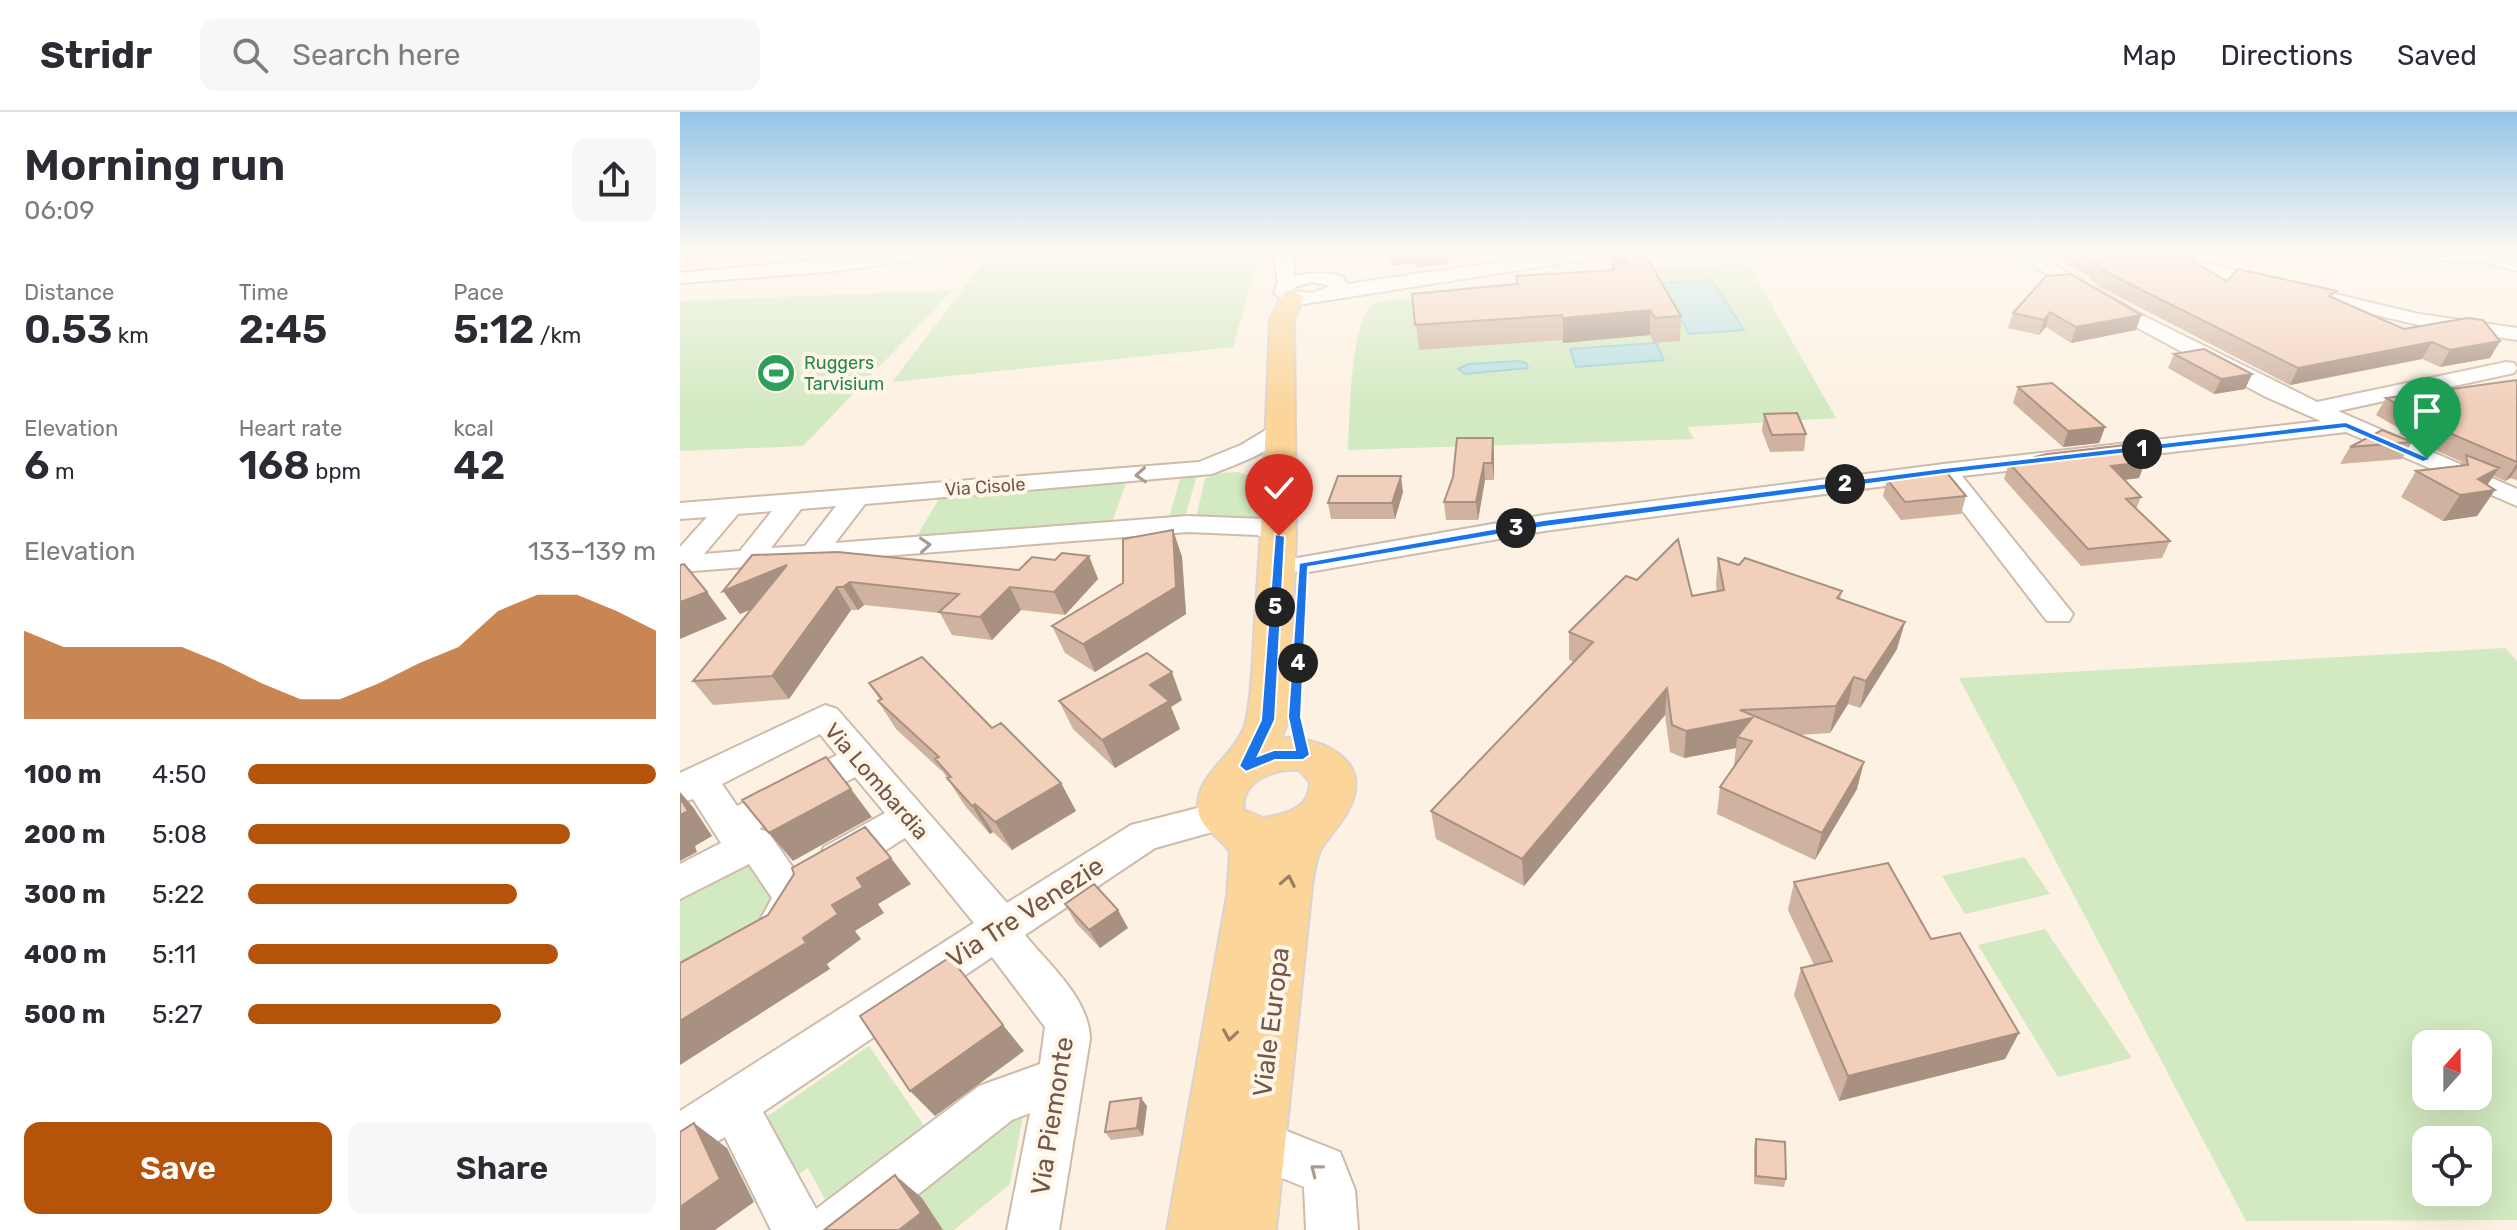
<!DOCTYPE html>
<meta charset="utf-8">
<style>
:root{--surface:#fff;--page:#f7f7f7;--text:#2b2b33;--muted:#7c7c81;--line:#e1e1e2;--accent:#b45309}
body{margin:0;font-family:Rubik,sans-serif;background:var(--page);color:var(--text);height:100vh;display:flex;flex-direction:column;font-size:30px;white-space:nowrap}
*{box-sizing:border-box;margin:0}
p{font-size:26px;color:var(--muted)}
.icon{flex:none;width:44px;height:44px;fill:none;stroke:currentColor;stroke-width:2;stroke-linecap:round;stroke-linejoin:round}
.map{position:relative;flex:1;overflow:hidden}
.panel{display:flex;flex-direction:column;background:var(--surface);width:680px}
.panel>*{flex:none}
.needle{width:52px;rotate:21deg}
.tools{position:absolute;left:1732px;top:918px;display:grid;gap:16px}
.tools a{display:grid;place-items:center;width:80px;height:80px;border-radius:16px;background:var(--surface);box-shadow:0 8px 32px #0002;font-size:40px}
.pin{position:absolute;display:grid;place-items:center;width:68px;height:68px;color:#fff;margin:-82px -34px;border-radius:50% 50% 50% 0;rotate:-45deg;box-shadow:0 0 8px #0007}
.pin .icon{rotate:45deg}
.km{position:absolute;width:40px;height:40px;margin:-20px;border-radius:50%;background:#222;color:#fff;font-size:22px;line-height:40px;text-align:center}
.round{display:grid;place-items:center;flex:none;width:84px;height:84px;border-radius:16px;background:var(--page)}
.summary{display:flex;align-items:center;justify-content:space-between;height:136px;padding:0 24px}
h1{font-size:44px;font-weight:600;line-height:60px}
.metrics{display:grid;grid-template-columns:repeat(3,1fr);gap:12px;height:136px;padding:8px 24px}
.metrics div{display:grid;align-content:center}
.metrics b{font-size:40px;font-weight:600}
.metrics small{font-size:22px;font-weight:400}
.metrics p{font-size:22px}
.chart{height:224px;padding:16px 24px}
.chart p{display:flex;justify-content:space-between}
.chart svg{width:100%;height:144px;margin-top:8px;fill:var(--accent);opacity:.7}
.action{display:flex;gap:16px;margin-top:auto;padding:16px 24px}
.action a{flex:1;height:92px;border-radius:16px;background:var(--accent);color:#fff;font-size:32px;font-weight:600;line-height:92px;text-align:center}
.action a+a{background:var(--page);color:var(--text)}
ul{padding:0 24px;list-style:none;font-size:26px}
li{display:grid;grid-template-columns:128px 96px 1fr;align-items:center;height:60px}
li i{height:20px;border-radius:10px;background:var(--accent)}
header{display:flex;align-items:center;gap:48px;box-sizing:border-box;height:112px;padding:0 40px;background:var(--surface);border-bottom:2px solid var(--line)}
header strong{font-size:38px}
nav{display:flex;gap:44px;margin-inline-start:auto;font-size:28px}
.search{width:560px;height:72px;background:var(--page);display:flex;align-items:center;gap:20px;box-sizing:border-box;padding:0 28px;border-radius:16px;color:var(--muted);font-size:30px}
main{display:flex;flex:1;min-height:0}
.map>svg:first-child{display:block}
</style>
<header>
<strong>Stridr</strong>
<div class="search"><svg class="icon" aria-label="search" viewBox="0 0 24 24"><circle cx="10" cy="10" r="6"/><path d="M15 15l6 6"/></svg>Search here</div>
<nav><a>Map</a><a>Directions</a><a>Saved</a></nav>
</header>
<main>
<section class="panel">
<div class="summary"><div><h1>Morning run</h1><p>06:09</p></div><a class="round"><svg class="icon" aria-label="share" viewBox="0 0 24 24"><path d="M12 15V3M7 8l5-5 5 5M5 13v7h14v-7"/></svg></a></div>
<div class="metrics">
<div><p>Distance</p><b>0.53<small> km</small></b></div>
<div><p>Time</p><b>2:45</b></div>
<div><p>Pace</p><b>5:12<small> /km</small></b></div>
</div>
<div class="metrics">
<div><p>Elevation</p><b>6<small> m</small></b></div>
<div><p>Heart rate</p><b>168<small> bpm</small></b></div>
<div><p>kcal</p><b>42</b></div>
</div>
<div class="chart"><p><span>Elevation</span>133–139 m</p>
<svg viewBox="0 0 160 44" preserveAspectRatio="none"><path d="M0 44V17L10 22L20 22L30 22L40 22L50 27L60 33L70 38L80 38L90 33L100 27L110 22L120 11L130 6L140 6L150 11L160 17V44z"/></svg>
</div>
<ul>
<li><b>100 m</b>4:50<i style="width:100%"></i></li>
<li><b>200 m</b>5:08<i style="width:79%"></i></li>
<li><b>300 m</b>5:22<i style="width:66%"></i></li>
<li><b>400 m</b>5:11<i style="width:76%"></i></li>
<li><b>500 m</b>5:27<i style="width:62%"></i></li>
</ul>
<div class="action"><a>Save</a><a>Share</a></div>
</section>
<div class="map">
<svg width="1837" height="1118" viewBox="0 0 1837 1118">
<rect width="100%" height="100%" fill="#fcf1e2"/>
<!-- green -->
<path fill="#d2e9c1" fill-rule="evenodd" d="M311 141H452L453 146 479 143V146L580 141 553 235 212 270Z
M1060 152 1072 159 1156 306 1007 315 1014 327 668 338C670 307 670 220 689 197 699 184 726 188 742 187L743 180 845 169 861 162Z
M273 178 123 334 0 339V189Z
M558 360 582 367 581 406 516 405 525 367 538 361Z
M517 362 505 406 488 408 501 364Z
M447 368 431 413 234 429 262 382Z
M1825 536 1837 549V1108L1566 1109 1279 566ZM1746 932H1798V984H1746ZM1746 1028H1798V1080H1746Z
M1344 745 1370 782 1285 802 1262 764Z
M70 750 98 795 0 862V778Z
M1365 817 1452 946 1378 965 1298 833Z
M189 934 247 1018 148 1093 128 1056 112 1066 82 1008Z
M344 999 330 1072 274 1118H171Z"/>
<!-- water -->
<path fill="#b7dfe5" stroke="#9dcfd7" stroke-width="2" d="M1032 168 1064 218 1009 222 981 171Z
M976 231 984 248 896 255 890 237Z
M839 249 846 251 848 256 785 262 778 257 788 252Z"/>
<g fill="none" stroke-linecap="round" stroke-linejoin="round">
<defs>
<path id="minor" d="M212 141H258L249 146 147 160 0 171V161Z
M593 141H611L615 164C632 160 645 160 662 164L667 172 881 141H925L916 146 624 192 603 188 594 181 598 171ZM633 170 650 174 632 181 613 179 615 175Z
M1332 141H1353L1468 206 1637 290 1826 250 1834 251 1837 256 1834 261 1658 299 1837 377V394L1666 320 1282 364 1393 502 1389 509H1367L1258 367 864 419 623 461 613 459 609 453 613 447 623 445 864 403 1264 352 1641 309 1586 285 1454 214Z
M1441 141 1499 145 1739 202 1837 216V228L1739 213 1450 146Z
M1717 141H1806L1837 149V159L1802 150 1726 146Z
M599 310 607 312 611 317C593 341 559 351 532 362L185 392 155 431 508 404 583 407 609 418 613 424 609 430 599 432 577 423 508 420 0 460V435L27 405 0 407V391L519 350 561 333ZM156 394 125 434 91 436 121 397ZM92 399 60 439 24 442 58 402Z
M145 593 157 597 327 791 451 713 541 690 554 694 560 704 554 714 475 736 345 823C369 853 409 886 410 927L379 1118H327L350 1001 332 1008 193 1118H91L45 1025 0 1051V999L294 811 225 726C201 740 172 766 144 757L139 746 144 735 205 701 175 665 79 717 88 720 134 786 113 822 99 827 85 822 79 810 92 786 69 752 0 787V752L41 731 13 687 0 691V661ZM140 622 157 643 57 694 42 672ZM312 845 365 915 360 952 299 974 136 1097 83 1000Z
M576 1007 660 1040 675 1078 678 1118H626L624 1075 559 1048 552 1031 559 1014Z"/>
<path id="major" d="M612 178 624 185 614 208 616 424 609 608 601 626C632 624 685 642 674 683 669 704 652 719 641 737 635 748 634 762 632 774L596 1118H487L547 784 550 741C545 726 517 718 518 693 518 659 561 641 567 605 573 573 573 539 575 507 583 408 586 308 590 208L604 180ZM619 658 630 670C630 697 606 702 583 706L564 698C560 669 594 656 619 658Z"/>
</defs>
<!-- minor casing -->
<use href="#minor" stroke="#cfbbac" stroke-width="4"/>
<!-- major casing -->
<use href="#major" stroke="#dbd3d0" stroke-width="4"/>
<!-- minor -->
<use href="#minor" fill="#fff" fill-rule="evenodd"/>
<!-- major -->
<use href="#major" fill="#fbd59a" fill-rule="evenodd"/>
</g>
<!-- wall -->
<path fill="#cfb2a0" d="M660 141H692L660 142Z
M705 141H779L768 142 769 152 737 155 736 151 712 154Z
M929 141H964L1001 204 1000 229 974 231 970 223 883 231 882 228 739 238 732 182 836 173V164L932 158V152H934Z
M1367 141H1486L1547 169 1654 186 1724 217 1820 229 1810 246 1760 255 1742 247 1610 273 1416 173 1417 172 1409 167 1410 165Z
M1366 164 1461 203 1456 218 1391 231 1366 215 1359 223 1328 216 1333 201Z
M1494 242 1572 262 1565 277 1534 282 1488 256Z
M1837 268V368L1830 366 1825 369 1814 364 1807 373 1815 378 1797 404 1763 409 1721 385 1736 359 1779 354 1782 350 1719 322 1722 318 1696 303 1706 286Z
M1338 275 1425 315 1419 331 1383 335 1333 291Z
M1084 302 1126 322 1124 339 1090 340 1082 319Z
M813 326 814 368H805L798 408H766L764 390Z
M1732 330 1722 347 1660 352 1670 335Z
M1355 345 1465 350 1459 366 1444 368 1461 385 1456 397 1490 429 1482 446 1401 454 1324 367 1329 351 1354 348Z
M1207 367 1286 384 1281 402 1221 408 1203 384Z
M723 380 715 407H651L648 391Z
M493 418 502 445 506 502 415 560 385 541 372 514 443 471Z
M409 444 418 467 385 503 341 498 312 528 272 523 260 501 184 493 178 498H171L109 587 33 593 13 569 72 497 60 502 43 479 339 458 375 448Z
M1038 446 1059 453 1162 479 1160 487 1217 537 1180 596 1168 592 1150 621 1119 623 1177 677 1135 748 1037 702 1040 675 1055 653H1054L1056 636 1004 646 990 640 985 603 844 774 756 727 751 699 895 550 889 548V520L957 468 1012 484 1037 480 1036 472Z
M189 571 312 616 381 671 396 699 332 738 313 720 310 722 285 694 264 661 216 617 198 589 200 588Z
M502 588 491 595 500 617 435 656 393 617 379 589Z
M1114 770 1251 827 1339 921 1325 947 1159 989 1114 883 1121 856 1134 853 1108 798Z
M385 792 448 816 420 836 396 811Z
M467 994 463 1024 431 1028 425 1020Z
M1076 1027 1106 1067 1104 1075 1074 1072V1035Z"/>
<!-- shaded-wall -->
<path fill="#a99182" d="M711 141H734L736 151 712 154Z
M750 141H779L768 142 769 152 737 155 735 142Z
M1260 141H1279L1260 144Z
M970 198V223L883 231V206Z
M1370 200 1366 215 1359 223 1364 208Z
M1461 203 1456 218 1391 231 1396 215Z
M1820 229 1810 246 1760 255 1770 238Z
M1752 230 1742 247 1610 273 1618 256Z
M1572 262 1565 277 1534 282 1541 267Z
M1425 315 1419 331 1383 335 1388 319Z
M813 326 814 343V368L812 351Z
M1465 350 1459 366 1425 370 1431 354Z
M804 351 805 368 798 408 796 390Z
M1837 351V356L1830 366 1825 369Z
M1819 356 1803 379 1815 378 1797 404 1763 409 1780 383 1798 367Z
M721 364 723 380 715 407 712 391Z
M493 418 502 445 506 502 415 560 403 532Z
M409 444 418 467 385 503 374 480Z
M107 453 123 476 60 502 43 479Z
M170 470 184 493 178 498 163 475Z
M157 475 171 498 109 587 92 564Z
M330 475 341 498 312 528 300 505Z
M27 480 47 507 0 527V490Z
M1225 510 1217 537 1180 596 1186 569Z
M492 560 502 588 491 595 500 617 435 656 422 628 470 573Z
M1174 565 1168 592 1150 621 1156 594Z
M987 576 985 603 844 774 842 747Z
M1072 606 1057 625 1056 636 1004 646 1006 619Z
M1184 650 1177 677 1135 748 1142 721Z
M381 671 396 699 332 738 315 710Z
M171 677 192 705 113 749 89 721Z
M0 680 13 695 32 724 15 734 17 740 0 749Z
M295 692 313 720 310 722 292 694Z
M211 746 231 772 198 792 204 801 175 819 181 827 147 852 150 857 0 953V909L123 826 177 766Z
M438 798 448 816 420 836 409 818Z
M323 913 344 939 255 1004 230 979Z
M1339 921 1325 947 1159 989 1168 964Z
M461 986 467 994 463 1024 457 1016Z
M14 1011 47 1036 74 1090 35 1118H0V1095Z
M215 1063 242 1086 263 1118H219Z"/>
<!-- building -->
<path fill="#f1cfba" stroke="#a99182" stroke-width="2" d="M941 141H964L1001 204 975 206 970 198 883 206 882 203 735 213 732 182 838 172 836 164 935 158 932 152 946 151Z
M1399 141H1486L1507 146 1547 169 1558 157 1657 179 1649 184 1724 217 1787 206 1803 208 1820 229 1770 238 1752 230 1618 256 1422 158H1425L1414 152 1419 151Z
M1390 162 1461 203 1396 215 1370 200 1364 208 1333 201 1366 164Z
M1524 237 1572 262 1541 267 1494 242Z
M1837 268V350L1730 304 1735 302 1706 286Z
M1372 271 1425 315 1388 319 1338 275Z
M1117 301 1126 322 1092 323 1084 302Z
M1702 318 1732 330 1670 335Z
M777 326H813L812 351H804L796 390H764L773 365Z
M1445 333 1465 350 1431 354 1461 385 1446 387 1490 429 1408 437 1329 351 1358 348 1355 345 1367 342Z
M1786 343 1819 356 1798 367 1815 378 1780 383 1736 359 1788 353Z
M1267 361 1286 384 1225 390 1207 367Z
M658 364H721L712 391H648Z
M493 418 496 475 403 532 372 514 443 471V427Z
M998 427 1012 484 1044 478 1038 446 1059 453 1065 446 1162 479 1157 486 1225 510 1186 569 1174 565 1156 594 1060 598 1184 650 1142 721 1040 675 1072 629 1057 625 1072 606 1006 619 992 613 987 576 842 747 751 699 913 530 889 520 946 464 957 468Z
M158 440 339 458 352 445 375 448 382 441 409 444 374 480 330 475 300 505 259 500 279 482 170 470 163 475H157L92 564 13 569 107 453 43 479 72 443Z
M4 452 27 480 0 490V453Z
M467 541 492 560 470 573 489 589 422 628 379 589Z
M242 545 312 616 321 611 381 671 315 710 295 692 292 694 267 666 271 665 255 647 259 645 198 589 202 587 189 571Z
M146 645 171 677 89 721 62 688Z
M0 686 8 699 0 703Z
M185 715 211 746 177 766 183 775 152 793 158 802 123 826 126 831 0 909V851L88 803 114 762 112 756Z
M1208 751 1251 827 1280 821 1339 921 1168 964 1121 856 1152 849 1114 770Z
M414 772 438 798 409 818 385 792Z
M270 845 323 913 230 979 180 904Z
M461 986 457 1016 425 1020 430 990Z
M14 1011 40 1067 0 1095V1020Z
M1076 1027 1105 1030 1106 1067 1076 1064Z
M215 1063 241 1101 219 1118H144Z"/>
<!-- one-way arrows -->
<defs><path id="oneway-chevron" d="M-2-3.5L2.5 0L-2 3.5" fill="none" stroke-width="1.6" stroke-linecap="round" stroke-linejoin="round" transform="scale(2)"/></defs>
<g stroke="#ab9a92">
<use href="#oneway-chevron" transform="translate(461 363) rotate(176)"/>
<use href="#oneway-chevron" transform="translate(245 433) rotate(-4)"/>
<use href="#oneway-chevron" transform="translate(636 1058) rotate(-142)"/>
</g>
<g stroke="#9c7d61">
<use href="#oneway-chevron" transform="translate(608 769) rotate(-79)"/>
<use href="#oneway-chevron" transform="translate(550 923) rotate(99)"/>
</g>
<!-- sky -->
<linearGradient id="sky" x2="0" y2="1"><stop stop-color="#94c5e7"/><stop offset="0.47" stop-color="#fef9f2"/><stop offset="1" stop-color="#fef9f2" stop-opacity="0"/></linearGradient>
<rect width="1837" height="297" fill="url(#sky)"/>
<!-- route -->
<path fill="#1a73e8" stroke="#fff" stroke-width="2" d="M1666 310 1752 347 1743 350 1665 316 1264 362 864 415 628 455 621 605 630 643 623 648H595L566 660 559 654 581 608 595 422 605 424 595 608 578 644 594 638H615L608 605 619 451 864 408 1264 356Z"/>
<!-- icons -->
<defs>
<symbol id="stadium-disc" viewBox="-11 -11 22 22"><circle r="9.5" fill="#2e9e5b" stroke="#fff6e8"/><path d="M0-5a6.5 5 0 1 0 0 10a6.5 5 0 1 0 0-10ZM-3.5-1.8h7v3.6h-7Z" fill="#fff"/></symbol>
</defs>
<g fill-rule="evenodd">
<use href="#stadium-disc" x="74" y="239" width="44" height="44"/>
</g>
<g text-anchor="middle" stroke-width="8" stroke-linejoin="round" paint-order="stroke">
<!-- far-leisure labels -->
<g font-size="18" fill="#27864d" stroke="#fff6e8" text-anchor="start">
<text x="124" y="257">Ruggers<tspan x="124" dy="21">Tarvisium</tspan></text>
</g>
<!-- far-street labels -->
<g font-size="18" fill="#735749" stroke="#fff6e8">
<text transform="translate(305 375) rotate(-4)" y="6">Via Cisole</text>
</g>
<!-- street labels -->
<g font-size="22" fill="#735749" stroke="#fff6e8">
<text transform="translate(197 669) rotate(49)" y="8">Via Lombardia</text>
</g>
<!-- near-street labels -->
<g font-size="26" fill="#735749" stroke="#fff6e8">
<text transform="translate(345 800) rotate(-33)" y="9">Via Tre Venezie</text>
<text transform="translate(591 910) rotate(-83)" y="9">Viale Europa</text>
<text transform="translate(372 1004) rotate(-81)" y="9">Via Piemonte</text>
</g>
</g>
</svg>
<div class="tools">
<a><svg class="needle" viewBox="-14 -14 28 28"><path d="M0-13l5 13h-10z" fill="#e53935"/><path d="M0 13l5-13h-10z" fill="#7c7c81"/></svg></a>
<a><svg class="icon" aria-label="locate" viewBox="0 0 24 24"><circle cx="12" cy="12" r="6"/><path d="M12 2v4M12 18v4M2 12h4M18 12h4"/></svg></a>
</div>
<div class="pin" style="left:1747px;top:347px;background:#1e9e55"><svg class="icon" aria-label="arrive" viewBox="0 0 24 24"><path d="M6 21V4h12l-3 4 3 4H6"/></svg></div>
<div class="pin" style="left:599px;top:424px;background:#d93025"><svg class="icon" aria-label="check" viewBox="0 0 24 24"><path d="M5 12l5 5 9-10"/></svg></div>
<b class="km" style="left:1462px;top:337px">1</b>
<b class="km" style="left:1165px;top:372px">2</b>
<b class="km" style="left:836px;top:416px">3</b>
<b class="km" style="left:618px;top:551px">4</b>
<b class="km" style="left:595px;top:495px">5</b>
</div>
</main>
